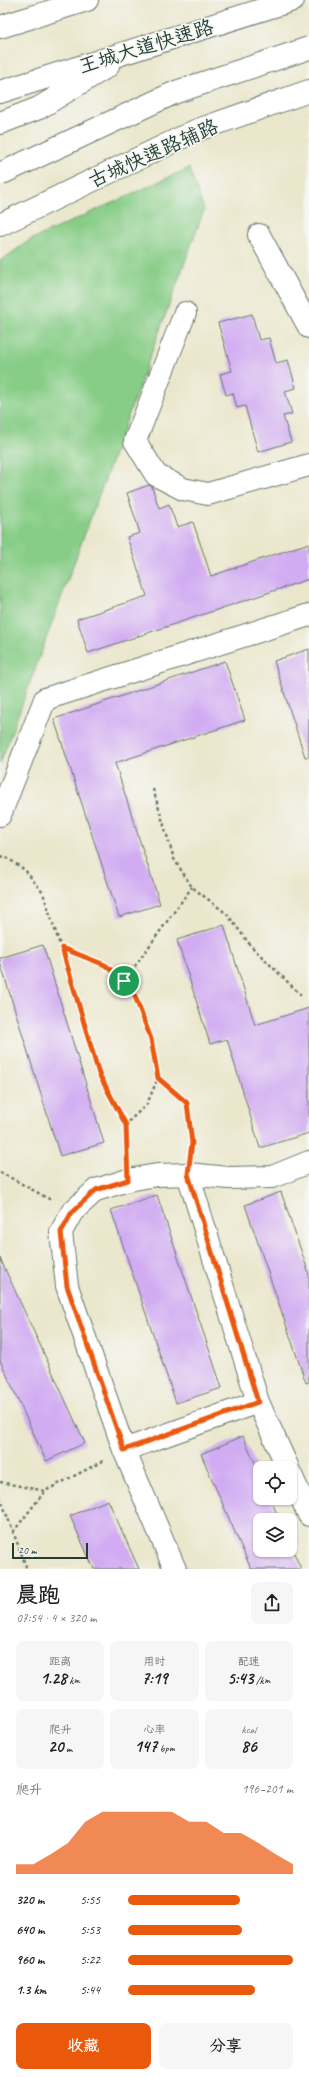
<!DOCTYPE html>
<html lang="zh">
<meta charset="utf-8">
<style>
:root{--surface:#fff;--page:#f6f6f6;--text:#202124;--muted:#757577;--accent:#ea580c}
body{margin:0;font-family:Caveat,"LXGW WenKai TC",sans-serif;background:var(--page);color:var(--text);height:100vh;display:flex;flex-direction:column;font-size:15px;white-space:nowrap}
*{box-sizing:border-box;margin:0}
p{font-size:13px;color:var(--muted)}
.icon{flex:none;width:22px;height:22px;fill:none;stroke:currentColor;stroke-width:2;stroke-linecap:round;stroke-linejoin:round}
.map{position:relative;height:1569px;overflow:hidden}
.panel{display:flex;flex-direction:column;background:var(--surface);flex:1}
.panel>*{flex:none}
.buttons{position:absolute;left:253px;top:1461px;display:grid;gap:8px}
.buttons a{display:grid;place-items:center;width:44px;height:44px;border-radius:8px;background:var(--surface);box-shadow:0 1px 3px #0004;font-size:20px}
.scale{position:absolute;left:12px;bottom:10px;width:76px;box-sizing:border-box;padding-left:4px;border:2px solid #1f3d34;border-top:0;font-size:11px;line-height:14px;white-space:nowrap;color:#1f3d34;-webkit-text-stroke:3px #f6f6f2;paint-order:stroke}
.pin{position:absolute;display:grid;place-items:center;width:34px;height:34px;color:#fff;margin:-17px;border:2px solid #fff;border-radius:50%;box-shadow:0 1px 4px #0007}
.round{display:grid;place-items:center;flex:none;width:42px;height:42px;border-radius:8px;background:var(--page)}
.headline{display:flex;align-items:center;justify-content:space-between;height:68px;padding:0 16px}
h1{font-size:22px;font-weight:800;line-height:30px}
.figures{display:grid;grid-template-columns:repeat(3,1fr);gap:6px;height:68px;padding:4px 16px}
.figures div{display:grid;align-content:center;border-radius:8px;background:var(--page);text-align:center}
.figures b{font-size:17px;font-weight:800}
.figures small{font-size:11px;font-weight:400}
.figures p{font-size:11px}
.chart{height:112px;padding:8px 16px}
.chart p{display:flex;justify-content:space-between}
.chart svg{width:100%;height:72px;margin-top:4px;fill:var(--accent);opacity:.7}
.action{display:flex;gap:8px;margin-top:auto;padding:8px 16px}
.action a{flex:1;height:46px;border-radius:8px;background:var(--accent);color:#fff;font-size:16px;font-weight:800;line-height:46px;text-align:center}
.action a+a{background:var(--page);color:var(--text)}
ul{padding:0 16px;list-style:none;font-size:13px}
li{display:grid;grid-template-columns:64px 48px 1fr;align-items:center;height:30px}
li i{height:10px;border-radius:5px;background:var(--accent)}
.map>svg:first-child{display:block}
</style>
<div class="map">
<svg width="309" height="1569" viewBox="0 0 309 1569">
<rect width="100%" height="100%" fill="#f6f6f2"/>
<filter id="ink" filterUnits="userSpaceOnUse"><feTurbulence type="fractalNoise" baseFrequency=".025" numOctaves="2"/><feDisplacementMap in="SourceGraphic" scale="8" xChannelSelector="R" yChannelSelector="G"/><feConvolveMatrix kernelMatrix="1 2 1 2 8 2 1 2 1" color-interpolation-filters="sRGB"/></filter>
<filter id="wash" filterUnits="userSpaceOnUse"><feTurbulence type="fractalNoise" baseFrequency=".012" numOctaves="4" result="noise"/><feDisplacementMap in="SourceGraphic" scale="16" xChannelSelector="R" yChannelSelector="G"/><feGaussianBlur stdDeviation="0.9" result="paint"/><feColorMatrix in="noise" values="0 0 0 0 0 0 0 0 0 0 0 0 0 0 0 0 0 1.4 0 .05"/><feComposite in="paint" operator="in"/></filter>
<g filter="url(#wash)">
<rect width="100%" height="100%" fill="#ebe7cd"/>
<!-- green -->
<path fill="#88cd87" stroke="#54855e" d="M189 168 204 210 0 764V261L30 240Z"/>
<g id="blocks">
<!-- building -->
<path fill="#d1acf2" d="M252 314 259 340 269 338 276 363 288 360 296 388 285 391 292 414 283 416 291 442 258 452 245 406 237 408 233 393 226 395 220 374 232 371 218 323Z
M149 485 152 487 159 508 169 504 177 527 193 522 211 576 309 543V579L88 653 77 619 147 596 127 537 140 533 127 493Z
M309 649V757H305L274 661Z
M225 661 245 720 115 763 160 904 119 917 54 719Z
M224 925 255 1025 309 1008V1133L260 1148 227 1039 210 1044 177 940Z
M43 945 104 1143 60 1156 0 962V958Z
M281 1192 309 1274V1382L306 1383 245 1205Z
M157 1195 222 1388 176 1403 111 1210Z
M0 1258 85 1443 46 1461 0 1360Z
M243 1436 260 1474V1498H270L280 1520H260V1550H290V1544L301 1569H251L201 1454Z
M108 1500 139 1569H94L70 1516Z"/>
</g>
</g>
<g filter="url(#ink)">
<use href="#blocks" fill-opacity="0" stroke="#66786a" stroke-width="1"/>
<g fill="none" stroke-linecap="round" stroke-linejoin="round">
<defs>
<path id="minor" d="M259 235 309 327
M185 313 135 441 156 475 183 489 208 494 309 465
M0 815 45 699 309 615
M188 1174 258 1402 288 1468
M124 1450 258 1402
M290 1473 309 1515
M175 1569 124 1450 67 1286 61 1232 72 1212 96 1190 128 1180 157 1175 188 1174 229 1178 272 1177 309 1162"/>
<path id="major" d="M0 225 195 131 309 91"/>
<path id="highway" d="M0 27 87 0
M0 92 293 0
M0 123 39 108 108 66"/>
</defs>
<!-- minor casing -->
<use href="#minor" stroke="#66786a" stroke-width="24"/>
<!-- major casing -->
<use href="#major" stroke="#66786a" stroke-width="24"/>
<!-- highway casing -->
<use href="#highway" stroke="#66786a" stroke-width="24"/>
<!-- path -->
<path stroke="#66786a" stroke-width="2.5" stroke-dasharray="3 3" stroke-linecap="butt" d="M153 789 174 859 192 887 227 914 251 946 303 997
M0 856 9 859 25 870 43 893 61 948 99 1074 125 1125 127 1155
M61 948 105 965 132 987 151 1039 158 1078 147 1104 125 1125
M124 981 192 887
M158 1078 187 1103 191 1149
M0 1172 51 1200
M0 1482 45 1491
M0 1497 27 1569
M13 1532 45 1491 103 1461"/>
<!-- minor -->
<use href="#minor" stroke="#fff" stroke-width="22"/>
<!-- major -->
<use href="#major" stroke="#fff" stroke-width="22"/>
<!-- highway -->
<use href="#highway" stroke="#fff" stroke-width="22"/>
<defs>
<path id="highway-bridge" d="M0 174 176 92 309 48"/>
</defs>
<!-- highway-bridge casing -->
<use href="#highway-bridge" stroke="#66786a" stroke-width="24" stroke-linecap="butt"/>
<!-- highway-bridge -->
<use href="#highway-bridge" stroke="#fff" stroke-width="22"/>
</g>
</g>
<g fill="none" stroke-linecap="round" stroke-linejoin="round" filter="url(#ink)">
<defs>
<path id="route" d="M62 948 105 965 132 988 151 1039 158 1078 187 1103 192 1143 188 1174 258 1402 124 1450 67 1286 61 1232 72 1212 96 1190 128 1180 126 1125 99 1074Z"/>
</defs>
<!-- route casing -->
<use href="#route" stroke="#fff" stroke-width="8"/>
<!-- route -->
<use href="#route" stroke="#ea580c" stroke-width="5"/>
</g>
<g text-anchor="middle" stroke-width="3.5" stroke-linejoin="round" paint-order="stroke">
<!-- street labels -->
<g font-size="20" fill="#1f3d34" stroke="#f6f6f2">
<text transform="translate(146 46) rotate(-17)" y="7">王城大道快速路</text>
<text transform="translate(153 153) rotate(-24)" y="7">古城快速路辅路</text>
</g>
</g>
</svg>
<div class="buttons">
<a><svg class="icon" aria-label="locate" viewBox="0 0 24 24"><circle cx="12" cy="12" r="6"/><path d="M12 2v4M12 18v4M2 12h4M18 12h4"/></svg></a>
<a><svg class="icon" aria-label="layers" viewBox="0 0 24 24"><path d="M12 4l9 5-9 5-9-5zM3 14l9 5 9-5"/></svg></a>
</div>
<div class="scale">20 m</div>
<div class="pin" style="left:124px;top:981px;background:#1e9e55"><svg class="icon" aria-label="arrive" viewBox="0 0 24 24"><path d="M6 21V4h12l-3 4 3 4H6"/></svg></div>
</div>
<section class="panel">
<div class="headline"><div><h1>晨跑</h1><p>07:54 · 4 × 320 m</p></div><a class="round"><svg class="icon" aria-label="share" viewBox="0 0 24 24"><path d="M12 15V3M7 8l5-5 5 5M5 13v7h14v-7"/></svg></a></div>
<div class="figures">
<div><p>距离</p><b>1.28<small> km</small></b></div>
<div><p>用时</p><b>7:19</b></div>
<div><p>配速</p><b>5:43<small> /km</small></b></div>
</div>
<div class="figures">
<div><p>爬升</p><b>20<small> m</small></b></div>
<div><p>心率</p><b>147<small> bpm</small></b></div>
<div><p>kcal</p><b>86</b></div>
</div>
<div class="chart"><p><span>爬升</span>196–201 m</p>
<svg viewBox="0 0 160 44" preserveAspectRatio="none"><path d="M0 44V38L10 38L20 32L30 25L40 12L50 6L60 6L70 6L80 6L90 6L100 12L110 12L120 19L130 19L140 25L150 32L160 38V44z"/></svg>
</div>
<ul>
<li><b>320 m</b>5:55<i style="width:68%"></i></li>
<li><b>640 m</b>5:53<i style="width:69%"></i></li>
<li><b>960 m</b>5:22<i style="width:100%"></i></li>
<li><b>1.3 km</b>5:44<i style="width:77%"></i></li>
</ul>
<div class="action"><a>收藏</a><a>分享</a></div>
</section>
